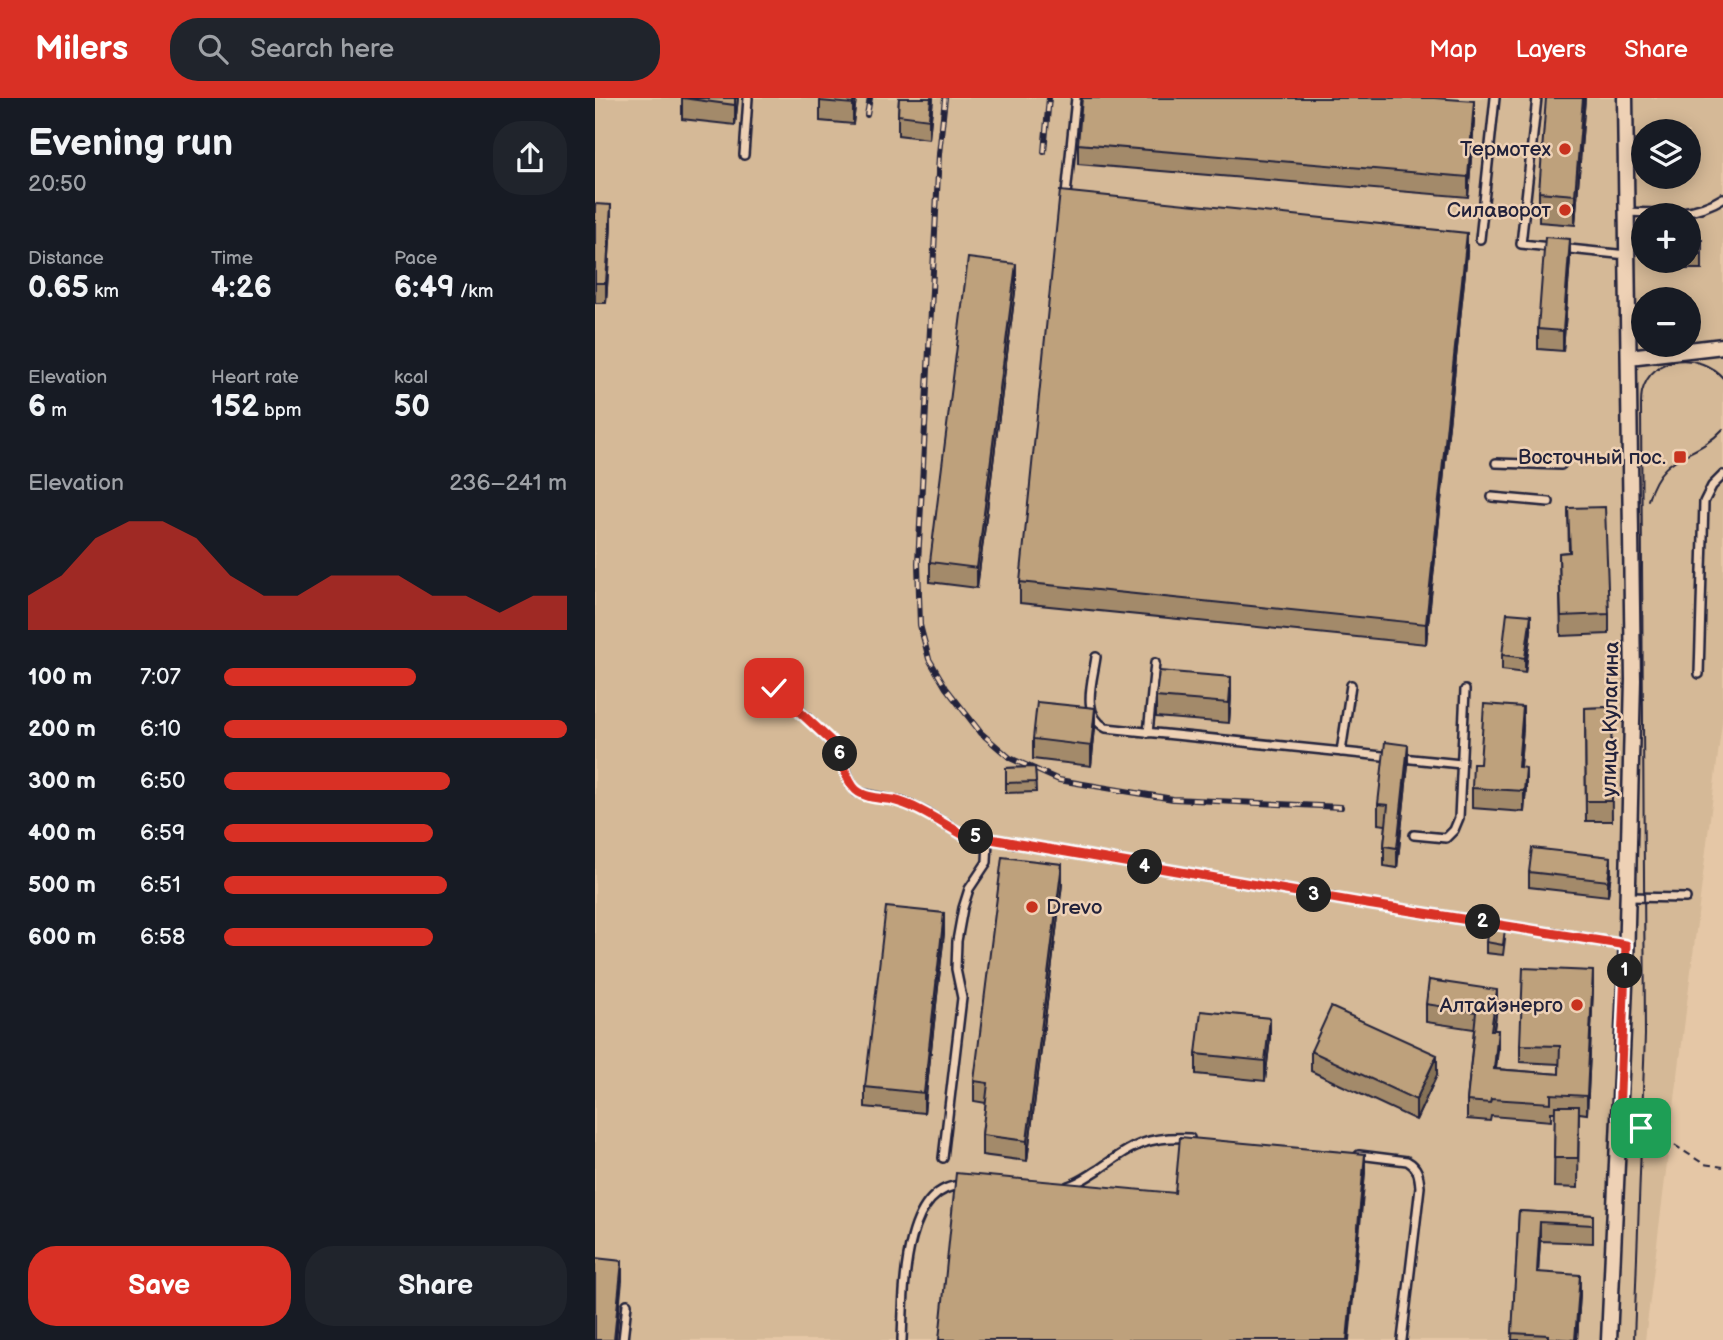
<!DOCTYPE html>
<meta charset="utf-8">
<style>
:root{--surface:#171b24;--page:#20242c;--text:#f1f3f6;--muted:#9ea1a6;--accent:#d93025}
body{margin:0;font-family:"Balsamiq Sans",sans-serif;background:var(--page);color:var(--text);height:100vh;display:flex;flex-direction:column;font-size:26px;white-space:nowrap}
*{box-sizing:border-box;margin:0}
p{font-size:23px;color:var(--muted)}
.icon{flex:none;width:38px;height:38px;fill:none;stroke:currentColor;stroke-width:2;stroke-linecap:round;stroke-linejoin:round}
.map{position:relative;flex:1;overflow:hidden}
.drawer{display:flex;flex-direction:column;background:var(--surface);width:595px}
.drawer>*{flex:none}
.controls{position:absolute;left:1036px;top:21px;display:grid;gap:14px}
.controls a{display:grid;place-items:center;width:70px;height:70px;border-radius:50%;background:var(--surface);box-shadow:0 4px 18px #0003;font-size:35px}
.pin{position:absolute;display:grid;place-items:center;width:60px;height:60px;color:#fff;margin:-30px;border-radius:14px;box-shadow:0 4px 10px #0006}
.km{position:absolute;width:35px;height:35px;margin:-18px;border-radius:50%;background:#222;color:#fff;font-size:19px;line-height:35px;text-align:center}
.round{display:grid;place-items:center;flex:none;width:74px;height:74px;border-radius:28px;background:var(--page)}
.summary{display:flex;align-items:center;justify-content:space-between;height:119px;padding:0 28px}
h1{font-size:38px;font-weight:700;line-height:52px}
.stats{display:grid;grid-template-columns:repeat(3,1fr);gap:10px;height:119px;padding:7px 28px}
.stats div{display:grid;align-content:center}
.stats b{font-size:30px;font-weight:700}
.stats small{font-size:19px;font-weight:400}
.stats p{font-size:19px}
.chart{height:196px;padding:14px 28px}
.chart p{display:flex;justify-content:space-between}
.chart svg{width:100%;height:126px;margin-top:7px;fill:var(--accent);opacity:.7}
.action{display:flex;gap:14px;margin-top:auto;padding:14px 28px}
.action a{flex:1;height:80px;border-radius:28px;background:var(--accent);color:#fff;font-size:28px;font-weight:700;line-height:80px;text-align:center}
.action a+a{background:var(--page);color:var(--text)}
ul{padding:0 28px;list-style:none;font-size:23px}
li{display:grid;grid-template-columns:112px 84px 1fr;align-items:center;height:52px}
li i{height:18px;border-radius:9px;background:var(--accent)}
header{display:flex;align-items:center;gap:42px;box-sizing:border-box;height:98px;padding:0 35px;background:var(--accent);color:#fff}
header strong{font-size:33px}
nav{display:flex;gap:38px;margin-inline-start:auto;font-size:24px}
.search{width:490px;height:63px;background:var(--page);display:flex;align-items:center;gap:18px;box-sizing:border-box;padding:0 24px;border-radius:28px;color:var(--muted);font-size:26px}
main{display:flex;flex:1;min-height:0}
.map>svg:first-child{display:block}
</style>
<header>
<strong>Milers</strong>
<div class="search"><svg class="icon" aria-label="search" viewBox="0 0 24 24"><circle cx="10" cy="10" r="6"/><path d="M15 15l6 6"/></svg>Search here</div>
<nav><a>Map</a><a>Layers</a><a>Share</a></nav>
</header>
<main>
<section class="drawer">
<div class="summary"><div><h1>Evening run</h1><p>20:50</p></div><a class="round"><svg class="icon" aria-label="share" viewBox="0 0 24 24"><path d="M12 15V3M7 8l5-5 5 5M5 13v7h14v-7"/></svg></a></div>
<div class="stats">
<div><p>Distance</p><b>0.65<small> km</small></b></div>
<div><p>Time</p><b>4:26</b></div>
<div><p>Pace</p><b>6:49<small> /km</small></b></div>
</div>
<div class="stats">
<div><p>Elevation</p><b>6<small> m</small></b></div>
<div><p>Heart rate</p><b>152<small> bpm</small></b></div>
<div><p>kcal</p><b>50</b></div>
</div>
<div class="chart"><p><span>Elevation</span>236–241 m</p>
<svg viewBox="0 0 160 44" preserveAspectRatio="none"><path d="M0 44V32L10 25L20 12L30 6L40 6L50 12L60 25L70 32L80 32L90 25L100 25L110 25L120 32L130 32L140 38L150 32L160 32V44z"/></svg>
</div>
<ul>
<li><b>100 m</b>7:07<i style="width:56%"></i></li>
<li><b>200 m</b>6:10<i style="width:100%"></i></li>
<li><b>300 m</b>6:50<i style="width:66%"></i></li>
<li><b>400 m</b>6:59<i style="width:61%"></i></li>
<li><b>500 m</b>6:51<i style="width:65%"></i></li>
<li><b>600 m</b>6:58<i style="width:61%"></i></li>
</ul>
<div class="action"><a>Save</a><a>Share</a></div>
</section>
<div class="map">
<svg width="1128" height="1242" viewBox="0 0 1128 1242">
<rect width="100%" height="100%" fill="#e5c7a6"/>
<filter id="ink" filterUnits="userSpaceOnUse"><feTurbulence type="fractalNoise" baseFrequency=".0143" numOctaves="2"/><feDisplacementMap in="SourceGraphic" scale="14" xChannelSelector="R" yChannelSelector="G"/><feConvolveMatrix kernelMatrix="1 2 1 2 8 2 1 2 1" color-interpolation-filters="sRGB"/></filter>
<g filter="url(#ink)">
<!-- built -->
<path fill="#d5b997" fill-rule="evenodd" d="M0 0H1128V616L1050 1242H0ZM1048 33H1094V79H1048ZM1048 117H1094V163H1048ZM1048 201H1094V247H1048Z"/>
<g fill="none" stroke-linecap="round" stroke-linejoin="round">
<defs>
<path id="service" d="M942 0 926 146 1032 157
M149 57 153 0
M471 97 481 0
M1032 114C1066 115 1098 119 1128 100
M885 141 900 0
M901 365 966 367
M897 399 954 404
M501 559C498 582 485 616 511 630L866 666
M1104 576 1109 404 1117 388 1128 377
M158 582 172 586 187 595 236 644 244 653 255 684 262 694 307 704 330 714 367 736 766 805 1031 847
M553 635 560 565
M746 654 756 587
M819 737 851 740 859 732 864 720 870 592
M1033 799 1091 800
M764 1057 812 1063C823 1069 824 1077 825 1089L807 1242
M348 1060 367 900 361 871 362 843 368 810 374 791 392 764 393 741
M473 1088C484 1085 493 1078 503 1072 539 1047 550 1038 595 1040
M28 1242 32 1206
M307 1242C309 1198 306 1089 367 1087"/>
<path id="minor" d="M1034 259 1128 248
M1014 1242 1031 866 1038 582 1030 0"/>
</defs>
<!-- service casing -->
<use href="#service" stroke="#22223b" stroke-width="12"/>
<!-- minor casing -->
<use href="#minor" stroke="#22223b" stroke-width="19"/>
<!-- path -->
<path stroke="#22223b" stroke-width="2" stroke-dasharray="7 5" stroke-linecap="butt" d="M1037 1025 1073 1043 1109 1066 1128 1069"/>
<!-- service -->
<use href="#service" stroke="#eed1b5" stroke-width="7"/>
<!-- minor -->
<use href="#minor" stroke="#eed1b5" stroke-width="14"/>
<!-- tram -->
<path stroke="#22223b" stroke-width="2" d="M1053 402C1068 351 1098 364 1128 331
M1039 1242 1050 937 1046 310C1046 305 1046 299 1047 294 1057 255 1105 254 1128 280"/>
<defs>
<path id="rail" d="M350 0 344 56 323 465 325 527 334 561 351 590 386 635 415 660 464 682 578 701 746 709
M272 17 275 0
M449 54 454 0"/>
</defs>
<!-- rail casing -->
<use href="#rail" stroke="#22223b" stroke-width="6"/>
<!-- rail -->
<use href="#rail" stroke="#eed1b5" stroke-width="3.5" stroke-dasharray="10" stroke-linecap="butt"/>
</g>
<!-- wall -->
<path fill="#a38a6b" stroke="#22223b" stroke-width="2" d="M87 0H143L140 27 87 21Z
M225 0H261L258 26 225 23Z
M304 0H338L334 41 303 37V17Z
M990 0 980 127 944 124V94Z
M879 23 873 99 483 66V46Z
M0 106 16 127 11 205H0Z
M1094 141 1107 142V171H1064V163H1094Z
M872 155 831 546 425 505V484Z
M975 161 968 253 943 251V231Z
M421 186 382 490 335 484V464Z
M973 410 1014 516V536L966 538 964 455 974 454Z
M936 533 930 575 907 572V557Z
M561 599H636L634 625 561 619Z
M1016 609 1017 723H991L990 610Z
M928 629 925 669 931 690 929 714 877 710V690L885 666Z
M500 630 496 668 438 661V641Z
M813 667 802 770 789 768V748L791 727 783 726V706Z
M440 669 441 694 411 695V670Z
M934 774H1016L1013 798 934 789Z
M467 786 432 1063 387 1057V1037L391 1005 379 1003V983Z
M349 835 329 1015 270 1009V989Z
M910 841 908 857 891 855V844Z
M998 891 992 1016 984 1015 983 1090 959 1089 960 1014H956V1023L896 1018 895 1023 872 1021V1003L879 931 831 924V906L902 909 899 932 903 950 901 971 964 976V966L925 964V947Z
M675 940 670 983 601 976V956Z
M716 953 842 977 821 1022 716 973Z
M924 1113 998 1117V1145L945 1143 943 1174 985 1195 982 1242H917Z"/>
<!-- shaded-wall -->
<path fill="#857157" stroke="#22223b" stroke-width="2" d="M140 0H143L140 27Z
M259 0H261L258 26V6Z
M336 0H338L334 41V21Z
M988 0H990L980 127V97Z
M879 3V23L873 99V79Z
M16 107V127L11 205V185Z
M872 135V155L831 546V526Z
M975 141V161L968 253V233Z
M421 166V186L382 490V470Z
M936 517V533L930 575V560Z
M636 579V599L634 625V605Z
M928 609V629L923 689V669Z
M500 610V630L496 668V648Z
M813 647V667L802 770V750Z
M931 670V690L929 714V693Z
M1016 759V774L1013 798V783Z
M467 766V786L432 1063V1043Z
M349 815V835L329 1015V995Z
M998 873V891L992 1016V998Z
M902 892V909L896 949V932Z
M675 920V940L670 983V963Z
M903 932V950L899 989V971Z
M842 957V977L821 1022V1002Z
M770 1056V1076L754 1242H752Z
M945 1124V1143L942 1192V1174Z
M27 1163V1183L21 1242H19Z
M985 1177V1195L982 1242H980Z"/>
<!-- building -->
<path fill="#bea17c" stroke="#22223b" stroke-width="2" d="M87 0H140V7Z
M225 0H259L258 6 225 3Z
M304 0H336L334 21 303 17Z
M487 0H839L879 3 873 79 483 46Z
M951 0H988L980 97 944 94Z
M465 93 872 135 831 526 425 484Z
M0 106 16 107 11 185H0Z
M1064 110 1083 111V117H1064Z
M950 139 975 141 968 233 943 231Z
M1094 141 1107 142V156H1094Z
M373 160 421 166 382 470 335 464Z
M1010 409 1014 516 966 518 964 455 975 454 973 410Z
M912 515 936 517 930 560 907 557Z
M564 573 636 579 634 605 561 599Z
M442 604 500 610 496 648 438 641Z
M889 606 928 609 923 669 931 670 929 693 877 690 878 666H885Z
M1016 609 1017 703H991L990 610Z
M790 644 813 647 802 750 789 748 793 707 783 706Z
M440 669 441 684 411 685V670Z
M937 750 1016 759 1013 783 934 774Z
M407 759 467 766 432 1043 387 1037 393 985 379 983Z
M291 809 349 815 329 995 270 989Z
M893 829 910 831 908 847 891 844Z
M928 870 998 873 992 998 956 996V1005L896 1001 895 1005 872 1003 881 914 831 906 834 882 902 892 896 932H903L899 971 964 976 965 948 925 947Z
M736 909 842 957 821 1002 716 953Z
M606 913 675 920 670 963 601 956Z
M960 1008H984L983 1060H959Z
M585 1039 770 1056 752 1242H344L361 1075 580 1095Z
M924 1113 998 1117V1127L945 1124 942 1174 985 1177 980 1242 953 1240V1237L917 1235Z
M0 1160 27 1163 19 1242H0Z"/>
</g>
<g fill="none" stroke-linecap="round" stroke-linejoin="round" filter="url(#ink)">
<defs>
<path id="route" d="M179 590 236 643C249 659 249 681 261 692 270 700 286 700 298 702 323 708 345 724 367 736L766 805 1031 847 1024 1018 1046 1030"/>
</defs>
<!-- route casing -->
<use href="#route" stroke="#fff" stroke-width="14"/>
<!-- route -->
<use href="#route" stroke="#d93025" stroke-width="9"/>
</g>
<!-- markers -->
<g fill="#c8321e" stroke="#eed1b5" stroke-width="2.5">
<circle cx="970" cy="51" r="7"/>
<circle cx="970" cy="112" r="7"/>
<rect x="1078" y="352" width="14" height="14" rx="3.5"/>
<circle cx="437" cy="809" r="7"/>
<circle cx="982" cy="907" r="7"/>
</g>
<g text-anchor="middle" stroke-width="5" stroke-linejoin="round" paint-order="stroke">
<!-- poi labels -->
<g font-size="21" fill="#22223b" stroke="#eed1b5" text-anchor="end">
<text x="956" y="58">Термотех</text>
<text x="956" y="119">Силаворот</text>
<text x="1071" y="366">Восточный пос.</text>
<text x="451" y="816" text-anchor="start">Drevo</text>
<text x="968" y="914">Алтайэнерго</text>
</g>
<!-- street labels -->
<g font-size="21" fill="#22223b" stroke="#eed1b5">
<text transform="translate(1015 621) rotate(-89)" y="7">улица Кулагина</text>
</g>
</g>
</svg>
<div class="controls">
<a><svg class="icon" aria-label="layers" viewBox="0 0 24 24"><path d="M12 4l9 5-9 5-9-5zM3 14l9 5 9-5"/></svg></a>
<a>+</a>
<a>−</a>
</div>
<div class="pin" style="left:1046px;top:1030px;background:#1e9e55"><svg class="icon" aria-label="arrive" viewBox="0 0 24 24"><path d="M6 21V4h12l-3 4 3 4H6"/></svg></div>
<div class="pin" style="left:179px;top:590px;background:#d93025"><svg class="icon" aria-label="check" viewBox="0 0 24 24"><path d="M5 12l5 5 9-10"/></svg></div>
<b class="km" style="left:1030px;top:873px">1</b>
<b class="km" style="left:888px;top:824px">2</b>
<b class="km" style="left:719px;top:797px">3</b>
<b class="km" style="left:550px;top:769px">4</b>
<b class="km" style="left:381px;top:739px">5</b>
<b class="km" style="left:245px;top:656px">6</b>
</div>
</main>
